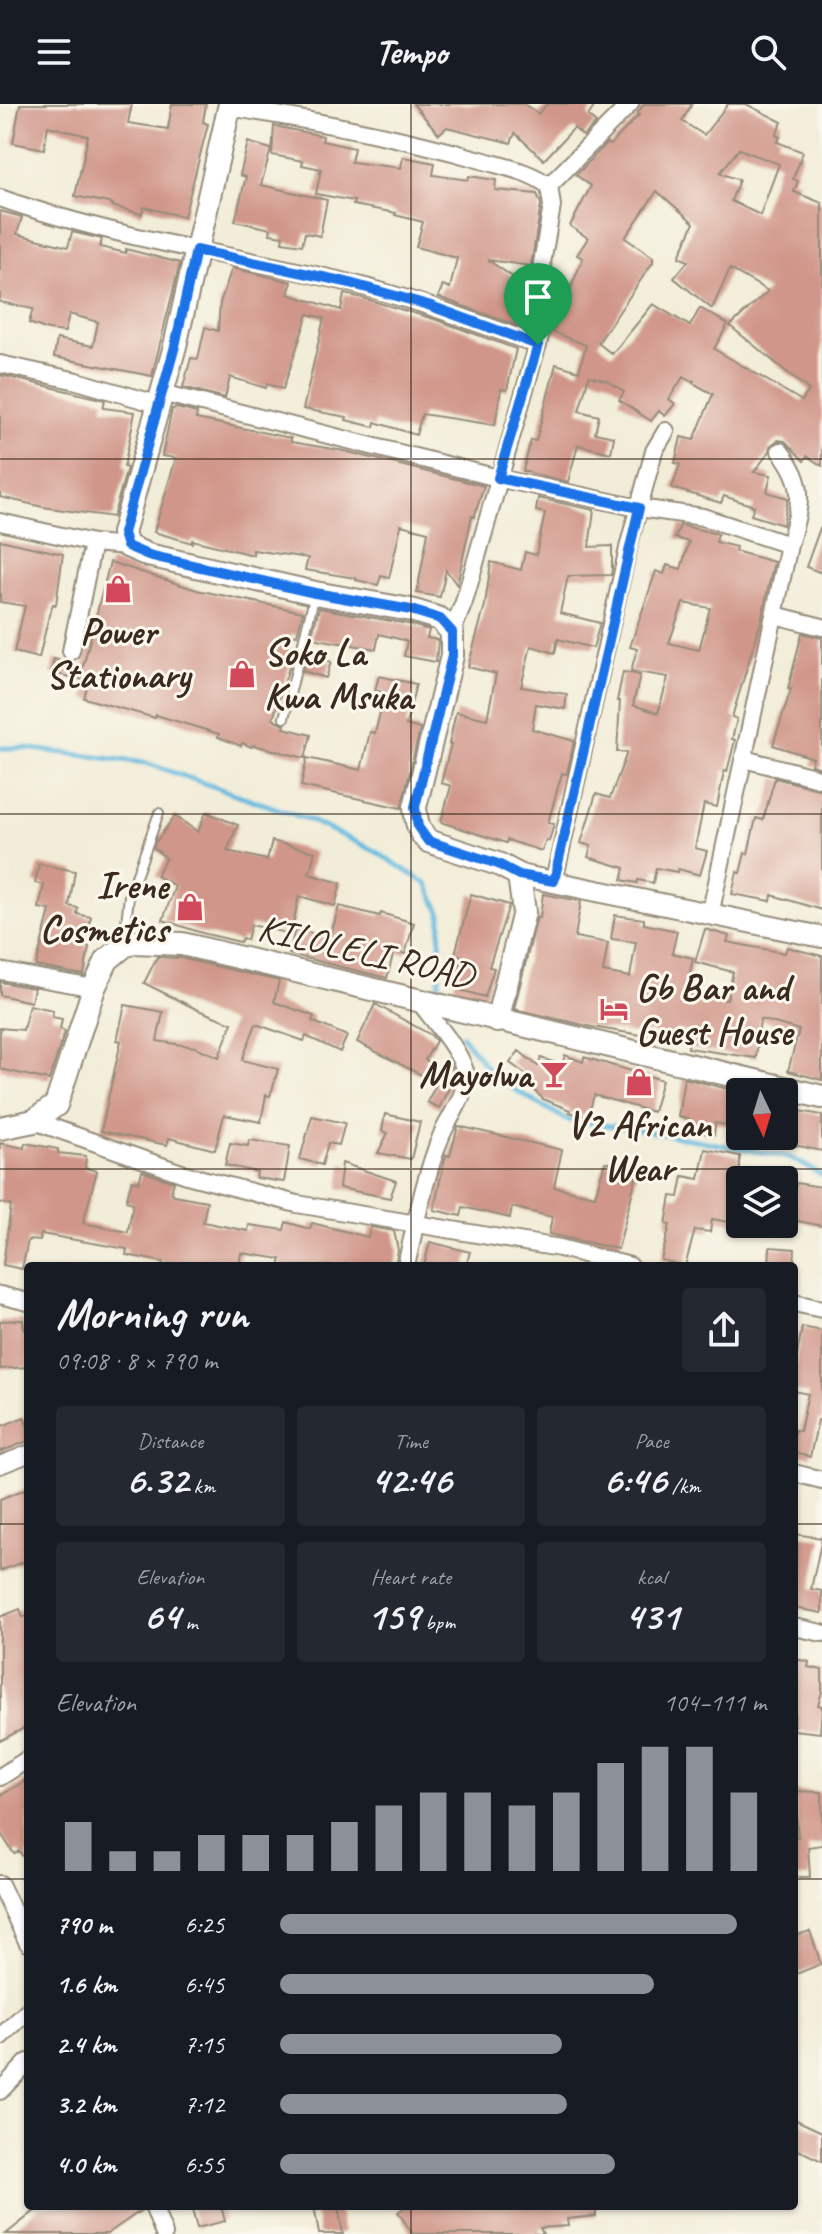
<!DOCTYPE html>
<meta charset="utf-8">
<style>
:root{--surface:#171b24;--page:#242831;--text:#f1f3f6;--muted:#9ea1a6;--accent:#8c9099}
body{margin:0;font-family:Caveat,sans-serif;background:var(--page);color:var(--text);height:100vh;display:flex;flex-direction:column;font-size:30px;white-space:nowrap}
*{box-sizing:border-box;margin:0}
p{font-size:26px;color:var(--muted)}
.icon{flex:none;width:44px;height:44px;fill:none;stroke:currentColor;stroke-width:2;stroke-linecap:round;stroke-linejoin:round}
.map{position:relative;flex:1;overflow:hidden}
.panel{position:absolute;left:24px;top:1158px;width:774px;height:948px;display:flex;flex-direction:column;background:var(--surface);border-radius:8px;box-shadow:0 2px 6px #0004}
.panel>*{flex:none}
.needle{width:52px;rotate:176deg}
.fabs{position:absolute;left:726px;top:974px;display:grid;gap:16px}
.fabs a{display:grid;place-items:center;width:72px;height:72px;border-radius:8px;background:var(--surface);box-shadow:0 2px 6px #0004;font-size:40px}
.pin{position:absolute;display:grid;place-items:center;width:68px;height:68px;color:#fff;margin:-82px -34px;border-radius:50% 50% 50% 0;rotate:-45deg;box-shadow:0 0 8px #0007}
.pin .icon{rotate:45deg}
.round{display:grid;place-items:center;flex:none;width:84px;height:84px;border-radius:8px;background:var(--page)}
.head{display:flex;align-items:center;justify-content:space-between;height:136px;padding:0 32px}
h1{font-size:44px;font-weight:700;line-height:60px}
.stats{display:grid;grid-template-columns:repeat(3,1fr);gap:12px;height:136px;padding:8px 32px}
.stats div{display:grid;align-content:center;border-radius:8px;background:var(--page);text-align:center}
.stats b{font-size:40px;font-weight:700}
.stats small{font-size:22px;font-weight:400}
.stats p{font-size:22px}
.chart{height:224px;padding:16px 32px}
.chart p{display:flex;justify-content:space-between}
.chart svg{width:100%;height:144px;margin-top:8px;stroke:var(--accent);stroke-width:6}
ul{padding:0 32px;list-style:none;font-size:26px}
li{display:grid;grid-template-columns:128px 96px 1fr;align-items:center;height:60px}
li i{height:20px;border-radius:10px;background:var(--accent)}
header{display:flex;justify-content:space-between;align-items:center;height:104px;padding:0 32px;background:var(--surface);font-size:36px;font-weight:700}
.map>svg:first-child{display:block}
</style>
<header><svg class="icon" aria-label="menu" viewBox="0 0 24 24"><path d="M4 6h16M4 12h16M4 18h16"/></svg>Tempo<svg class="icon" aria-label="search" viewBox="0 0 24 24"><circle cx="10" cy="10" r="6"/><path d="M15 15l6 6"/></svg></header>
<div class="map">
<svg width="822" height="2130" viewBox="0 0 822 2130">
<rect width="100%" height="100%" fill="#fbf7ec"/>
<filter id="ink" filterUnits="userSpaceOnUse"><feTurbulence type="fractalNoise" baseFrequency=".0125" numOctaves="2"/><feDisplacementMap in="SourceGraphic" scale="16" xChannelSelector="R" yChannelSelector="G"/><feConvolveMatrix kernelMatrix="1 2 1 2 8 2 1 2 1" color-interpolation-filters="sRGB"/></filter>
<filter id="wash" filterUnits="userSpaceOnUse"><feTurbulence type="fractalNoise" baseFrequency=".006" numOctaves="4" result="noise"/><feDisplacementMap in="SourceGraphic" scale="32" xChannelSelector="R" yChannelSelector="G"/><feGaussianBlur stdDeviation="1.8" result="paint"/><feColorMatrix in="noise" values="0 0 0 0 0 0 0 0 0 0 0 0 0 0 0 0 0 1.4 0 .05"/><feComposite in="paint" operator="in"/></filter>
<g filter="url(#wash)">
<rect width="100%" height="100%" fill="#f2edd8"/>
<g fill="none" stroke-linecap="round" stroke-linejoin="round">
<!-- stream -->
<path stroke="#61b8de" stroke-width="5" d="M0 644H24L146 659 307 715 375 747 427 780 441 810 439 884
M462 932 495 974 567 1016 642 1026 791 1054 822 1071"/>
</g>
<g id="blocks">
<!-- building -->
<path fill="#d09689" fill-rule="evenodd" d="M20 0H132L128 19 168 25 172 0H206L203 18 208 20 184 113 144 103 142 110 112 102 113 100 75 92 88 32 48 22 44 45 13 39Z
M413 0H524L538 10 547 0H596L588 12 596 19 583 32 574 24 544 56 515 29 511 39 447 23 439 30Z
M644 0H692L682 17 704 31 728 0H746L782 18 776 31 780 33 777 38 803 48 793 75 798 77 794 88 822 99V362L807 352 804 357 785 337 778 336 770 342 769 348 754 368 771 371 767 388 788 394 783 421 751 411 754 402 724 392 721 399 672 384 680 360 675 359 681 333 694 336 713 290 693 279 694 276 692 278 683 273 669 295 675 300 665 312 659 307 651 317 619 296 624 288 608 277 589 272 579 307 599 312 595 329 614 333 611 349 578 341 568 378 523 367 531 336 536 337 556 260 579 267 586 241 553 228 583 154 577 151 588 134 570 122 591 82 576 71 607 39 610 41 639 11 637 10ZM739 45 779 60 760 111 731 97 739 76 720 69ZM657 87 694 119 679 153 688 157 674 174 712 205 730 165 768 187 730 222 809 286 802 297 714 245 728 220 700 204 690 222 653 200 612 250 598 239 653 158V153L625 134Z
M274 22 323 32 322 37 354 44 351 58 401 64 403 53 435 59 433 71 468 76 469 72 496 76 495 86 537 90 541 100 531 162 488 156 536 189 538 200 533 216 527 225 438 193 443 181 450 184 457 154 416 143 423 118 395 111 396 109 353 101 354 97 316 90 321 65 302 61 303 57 272 51Z
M248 38 271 45 261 81 327 96 320 132 305 129 302 141 282 138 283 132 270 130 271 125 235 117 246 73 240 71Z
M0 107 22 113 17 130 68 143 72 128 102 135 100 143 126 149V145L180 159 152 272 54 253 57 235 93 242 98 218 69 210 65 228 48 226 29 219 33 205 0 198Z
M232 164 292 178 288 190 341 206 344 190 359 193 437 216 516 245 507 286 501 285 495 321 422 310 416 331 375 318 374 323 346 316 347 313 303 305 324 214 308 210 283 285 267 280 266 284 230 273 225 294 183 283 191 254 198 255 205 223 218 227 220 199Z
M0 271 105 296 103 304 135 308 124 363 127 364 113 413 43 403 0 393Z
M177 304 197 309 196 315 291 334V338L344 347 484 382 474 413 472 412 457 481 446 466 440 493 417 489 428 428 401 421 389 474 381 472 378 481 356 476V474L305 466 308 454 253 446V451L192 436V439L154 428 176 354 162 352 172 305Z
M538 394 594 406 589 443 612 442V465L611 471 568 472 560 509 600 519 593 544 558 535 555 549 531 542 521 583 567 590 565 605 536 600 532 625 574 637 567 670 562 669 548 719 554 720 549 737 546 736 542 747 507 736 506 739 441 718 451 682 441 679 451 640H449L456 608 487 615 496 570 468 563 485 501 491 458 521 466 525 448 536 451 545 409 536 407Z
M680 421 718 430 716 438 736 443 735 447 774 458 761 517 732 613 737 615 732 635 735 636 727 668 724 667 717 703 704 700 695 744 707 747 700 771 678 765 677 768 656 764 653 779 638 776 637 779 622 776 625 764 588 753 591 742 581 739 596 690 610 694 627 648H617L620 597H617L623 568 640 571 633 601 658 609 668 573 631 567 637 545 630 543 656 467 664 470 667 461 681 465 689 438 675 434ZM683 499 710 504 699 546 669 539Z
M820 424 822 425V469L806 463Z
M0 436 63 450 56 501 53 500 49 511 39 554 14 548 25 502 0 498Z
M110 458 197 486 303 508 297 531 291 530 288 545 294 547 273 615 285 621 284 624 311 631 305 654 253 641 252 643 242 639 241 642 218 633 219 630 156 611 155 614 84 594 89 577 51 569 54 555 83 563Z
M319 504 408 520 429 526 427 534 438 536 436 558 404 552 407 537 379 530 376 545 311 534Z
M802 529 822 534V664L811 661 813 654 773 641 791 585H788Z
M307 551 331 558 326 574 303 567Z
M379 572 416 580 406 621 420 625 401 704 301 682 307 654 361 666 370 628 375 629 385 589 375 586Z
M775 674 822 686V806L772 791 771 797 732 790 737 768 740 769 745 749 748 750 756 714 763 716Z
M206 708 238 721 227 747 267 756 272 737 315 748 309 770 341 779 335 802 299 792 291 830 251 821 247 836 242 834 240 838 202 829 163 816 175 782 156 772 166 754 154 744 155 739 175 712 198 728Z
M39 760 75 767 69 802 78 804 77 810 91 813 85 842 89 843 84 871 36 862 50 806 39 804 44 781 35 779Z
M471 790 509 801 489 863 494 864 485 893 453 884 462 852 455 850Z
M543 790 581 797 575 833 608 839 603 868 630 873 636 838 611 835 615 811 644 815V820L677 827 672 849 693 854 686 889 727 896 733 868 695 858 705 825 729 832 727 838 785 849 787 843 822 852V976L788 967 799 926 760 915 756 954 688 944 690 929 676 926 673 935 647 927V932L592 923 514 905 537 813 540 814Z
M339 802 380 812 381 809 414 819 405 850 394 847 387 874 289 850 295 825 330 834Z
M157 853 180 854 279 877 274 898 314 912 312 917 347 932 340 948 306 932 304 937 256 920 242 956 278 965 274 980 270 992 266 991 261 1018 224 1011 215 1046 169 1034 167 1041 101 1027 121 937 117 936 125 901 163 908 157 937 195 943 219 953 232 919 198 906 144 879Z
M0 878 34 884 31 898 0 891Z
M375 900 431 931 436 937 425 956 444 966 449 958 455 972 439 1004 427 998 437 979 357 938Z
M29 901 53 906 52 913 62 915 60 925 65 927 49 976 0 965V924L23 926Z
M519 947 538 962 541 954 562 961 565 951 583 958 584 953 662 976 653 1008 594 991 588 1013 569 1008 570 1006 543 995 527 979 531 974 510 959Z
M684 974 740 988 735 1023 715 1019 714 1030 688 1026 690 1015 678 1013Z
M789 1005 822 1011V1047L794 1041 795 1036 784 1033V1013L788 1014Z
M385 1010 420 1018 411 1055 378 1049 388 1029 382 1027Z
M312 1012 345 1019 339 1041 328 1039 322 1061 300 1055Z
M458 1022 562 1046 554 1083 595 1092 605 1058 638 1066 618 1145 549 1130 552 1113 512 1103 510 1114 463 1103 461 1112 434 1106 444 1058 446 1051 450 1052Z
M249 1036 290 1042 284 1078 256 1074 257 1068 225 1061 230 1039 248 1042Z
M0 1039 24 1044 25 1039 58 1045V1049L86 1052 85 1064 97 1067 83 1119 128 1128 133 1099 126 1097 132 1076 139 1078 142 1067 174 1078 171 1088 174 1091 207 1097 203 1118 248 1127 249 1121 284 1126 286 1118 310 1125 312 1119 368 1133 371 1123 394 1127 398 1146 395 1162H279L281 1155 241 1149 239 1162H162L163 1158 126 1151 127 1145 41 1130 40 1137 28 1136 22 1165 3 1161 11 1101 0 1099Z
M705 1045 740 1052V1120L712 1115 710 1128 695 1126 685 1162 661 1156 670 1121 666 1120 671 1092 679 1093 683 1072 699 1075Z
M342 1059 396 1077 390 1094 339 1084Z
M796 1079 822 1083V1122L788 1115Z
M430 1138 470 1148 466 1162H424Z
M770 1143 795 1145 794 1162H769Z
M23 1216 24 1226 28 1225V1263L0 1265V1217Z
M802 1223 822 1227V1317L818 1316 810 1353 794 1349V1326L800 1327 808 1290 794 1287V1268Z
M24 1313 28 1323V1337L0 1348V1323Z
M28 1384V1456L0 1467V1395Z
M794 1430 822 1434 811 1485 822 1487V1509L794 1504V1458L797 1445 794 1444Z
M20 1505 23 1513 28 1511V1622L0 1637V1513Z
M796 1555 809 1558 808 1563 822 1566V1588L818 1601 822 1602 820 1629 794 1626Z
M28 1675V1760L19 1747 14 1750 0 1728V1692Z
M794 1687 822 1688V1741L808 1743 810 1773H794V1733H798Z
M810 1827 821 1860 794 1871V1832Z
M794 2015 822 2028V2057L794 2044Z
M41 2102H142L143 2105 107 2130H6Z
M191 2102H221L225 2117 197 2124Z
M314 2102H338L343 2130H319Z
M407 2102H596V2112L567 2115 568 2122 540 2124 543 2130H413L398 2108Z"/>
</g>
</g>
<g filter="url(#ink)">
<use href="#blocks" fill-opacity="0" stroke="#968c7b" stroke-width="2"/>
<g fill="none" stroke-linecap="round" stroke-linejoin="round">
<defs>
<path id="service" d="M284 614 315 490
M124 837 129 792 159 709"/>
<path id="minor" d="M229 3C314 17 398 32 481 56 504 63 530 67 549 82L552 102 542 159 549 201 464 498 452 528
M549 82 630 0
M0 94C110 133 228 150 342 177 409 193 473 217 538 241
M0 260 77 277 157 300
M162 289 498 374 639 404 703 413 789 441
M0 418 93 439 127 442
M775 511 822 523
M71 547 93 439
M744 655 822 675
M554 777 629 440 654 347 666 327
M710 811 789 441C800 402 808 382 780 347
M0 867 94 884
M34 1017 187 1071 297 1100 560 1144 630 1162
M406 1162C416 1118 425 1071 442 1030 450 1012 470 986 465 967 457 941 432 916 417 894
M0 1191 28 1198
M794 1199 822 1205
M0 1361 28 1350
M794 1369 822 1376
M794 1523 822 1529
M0 1673 28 1655
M0 1780 28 1839
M0 1933 28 1907
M0 1987 28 1958
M153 2102 164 2130"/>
<path id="tertiary" d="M519 771 822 833"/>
<path id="secondary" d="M230 0 175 242 123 429 127 442 148 451 315 489 411 506 440 515 452 528V552L415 703C416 716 418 728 428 737L498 760 519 771 524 808 497 917
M0 1024 34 1017 56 1001 94 884 107 856 124 842 134 838 182 840C395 890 609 942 822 993"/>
</defs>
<!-- service casing -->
<use href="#service" stroke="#968c7b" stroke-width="12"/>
<!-- minor casing -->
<use href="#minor" stroke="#968c7b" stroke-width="20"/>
<!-- tertiary casing -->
<use href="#tertiary" stroke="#968c7b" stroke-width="24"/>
<!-- secondary casing -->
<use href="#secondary" stroke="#968c7b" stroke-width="26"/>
<!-- service -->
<use href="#service" stroke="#fff" stroke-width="8"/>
<!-- minor -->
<use href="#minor" stroke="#fff" stroke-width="16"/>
<!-- tertiary -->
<use href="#tertiary" stroke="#fff" stroke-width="20"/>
<!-- secondary -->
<use href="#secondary" stroke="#fff" stroke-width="22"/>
</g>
</g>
<g fill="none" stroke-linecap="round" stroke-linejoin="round" filter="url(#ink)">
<defs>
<path id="route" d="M196 146 346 178 428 201 538 241 498 374 639 404 554 777 519 771 498 760 428 737 418 723 415 703 452 552V528L440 515 411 506 315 489 148 451 127 442 123 429 175 242Z"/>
</defs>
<!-- route casing -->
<use href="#route" stroke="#fff" stroke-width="16"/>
<!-- route -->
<use href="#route" stroke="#1a73e8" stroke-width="10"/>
</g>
<!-- grid -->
<path fill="none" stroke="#3b2a1e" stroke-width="2" stroke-opacity="0.55" d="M411 0V1162M0 355H822M0 710H822M0 1065H822M0 1420H28M794 1420H822M0 1775H28M794 1775H822M411 2102V2130"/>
<!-- icons -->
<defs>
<symbol id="shop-bare" viewBox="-9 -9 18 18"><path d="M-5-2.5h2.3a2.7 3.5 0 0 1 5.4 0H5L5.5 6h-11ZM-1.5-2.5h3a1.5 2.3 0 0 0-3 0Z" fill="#d1495b" stroke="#fbf7ec" stroke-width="2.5" paint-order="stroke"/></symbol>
<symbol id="hotel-bare" viewBox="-9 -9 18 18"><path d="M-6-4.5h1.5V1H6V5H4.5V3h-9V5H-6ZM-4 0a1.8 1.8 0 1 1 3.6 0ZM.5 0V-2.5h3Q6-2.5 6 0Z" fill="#d1495b" stroke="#fbf7ec" stroke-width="2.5" paint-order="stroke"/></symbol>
<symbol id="bar-bare" viewBox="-9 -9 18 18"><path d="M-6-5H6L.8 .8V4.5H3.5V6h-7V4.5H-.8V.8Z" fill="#d1495b" stroke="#fbf7ec" stroke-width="2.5" paint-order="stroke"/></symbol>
</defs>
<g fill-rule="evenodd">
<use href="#shop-bare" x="98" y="465" width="40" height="40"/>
<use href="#shop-bare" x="222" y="550" width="40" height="40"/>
<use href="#shop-bare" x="170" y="783" width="40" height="40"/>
<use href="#hotel-bare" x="594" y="885" width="40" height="40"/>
<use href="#bar-bare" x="534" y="950" width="40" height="40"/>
<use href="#shop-bare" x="619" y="958" width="40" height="40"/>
</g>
<g text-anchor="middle" stroke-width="6" stroke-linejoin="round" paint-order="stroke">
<!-- poi labels -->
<g font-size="38" font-weight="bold" fill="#3b2a1e" stroke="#fbf7ec">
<text x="118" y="540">Power<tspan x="118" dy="44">Stationary</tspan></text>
<text x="264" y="561" text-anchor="start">Soko La<tspan x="264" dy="44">Kwa Msuka</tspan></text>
<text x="168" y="794" text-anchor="end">Irene<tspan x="168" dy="44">Cosmetics</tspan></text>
<text x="636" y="896" text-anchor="start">Gb Bar and<tspan x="636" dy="44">Guest House</tspan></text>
<text x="532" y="983" text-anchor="end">Mayolwa</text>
<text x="639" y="1033">V2 African<tspan x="639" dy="44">Wear</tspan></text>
</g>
<!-- street labels -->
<g font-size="38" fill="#3b2a1e" stroke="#fbf7ec">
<text transform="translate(366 847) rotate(13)" y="13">KILOLELI ROAD</text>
</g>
</g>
</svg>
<div class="fabs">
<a><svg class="needle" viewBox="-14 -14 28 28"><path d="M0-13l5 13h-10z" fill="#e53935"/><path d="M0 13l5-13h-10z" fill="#9ea1a6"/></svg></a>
<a><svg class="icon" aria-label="layers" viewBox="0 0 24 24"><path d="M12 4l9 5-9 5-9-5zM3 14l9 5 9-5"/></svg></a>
</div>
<div class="pin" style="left:538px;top:241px;background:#1e9e55"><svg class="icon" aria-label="arrive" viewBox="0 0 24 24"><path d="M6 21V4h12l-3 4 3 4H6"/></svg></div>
<section class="panel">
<div class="head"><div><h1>Morning run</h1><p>09:08 · 8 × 790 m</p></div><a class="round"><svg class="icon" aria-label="share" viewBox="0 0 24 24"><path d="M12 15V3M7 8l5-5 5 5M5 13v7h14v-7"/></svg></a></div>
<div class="stats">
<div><p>Distance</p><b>6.32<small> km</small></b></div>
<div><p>Time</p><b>42:46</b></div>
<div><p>Pace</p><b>6:46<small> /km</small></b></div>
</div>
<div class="stats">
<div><p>Elevation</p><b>64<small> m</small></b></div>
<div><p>Heart rate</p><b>159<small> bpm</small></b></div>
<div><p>kcal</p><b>431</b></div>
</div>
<div class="chart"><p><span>Elevation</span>104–111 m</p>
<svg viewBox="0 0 160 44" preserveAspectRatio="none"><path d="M5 44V29M15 44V38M25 44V38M35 44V33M45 44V33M55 44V33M65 44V29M75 44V24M85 44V20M95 44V20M105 44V24M115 44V20M125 44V11M135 44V6M145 44V6M155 44V20"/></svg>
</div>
<ul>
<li><b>790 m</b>6:25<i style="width:94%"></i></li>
<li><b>1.6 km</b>6:45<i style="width:77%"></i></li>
<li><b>2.4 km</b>7:15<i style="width:58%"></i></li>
<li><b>3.2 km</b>7:12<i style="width:59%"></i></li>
<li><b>4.0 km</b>6:55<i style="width:69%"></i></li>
</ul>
</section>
</div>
